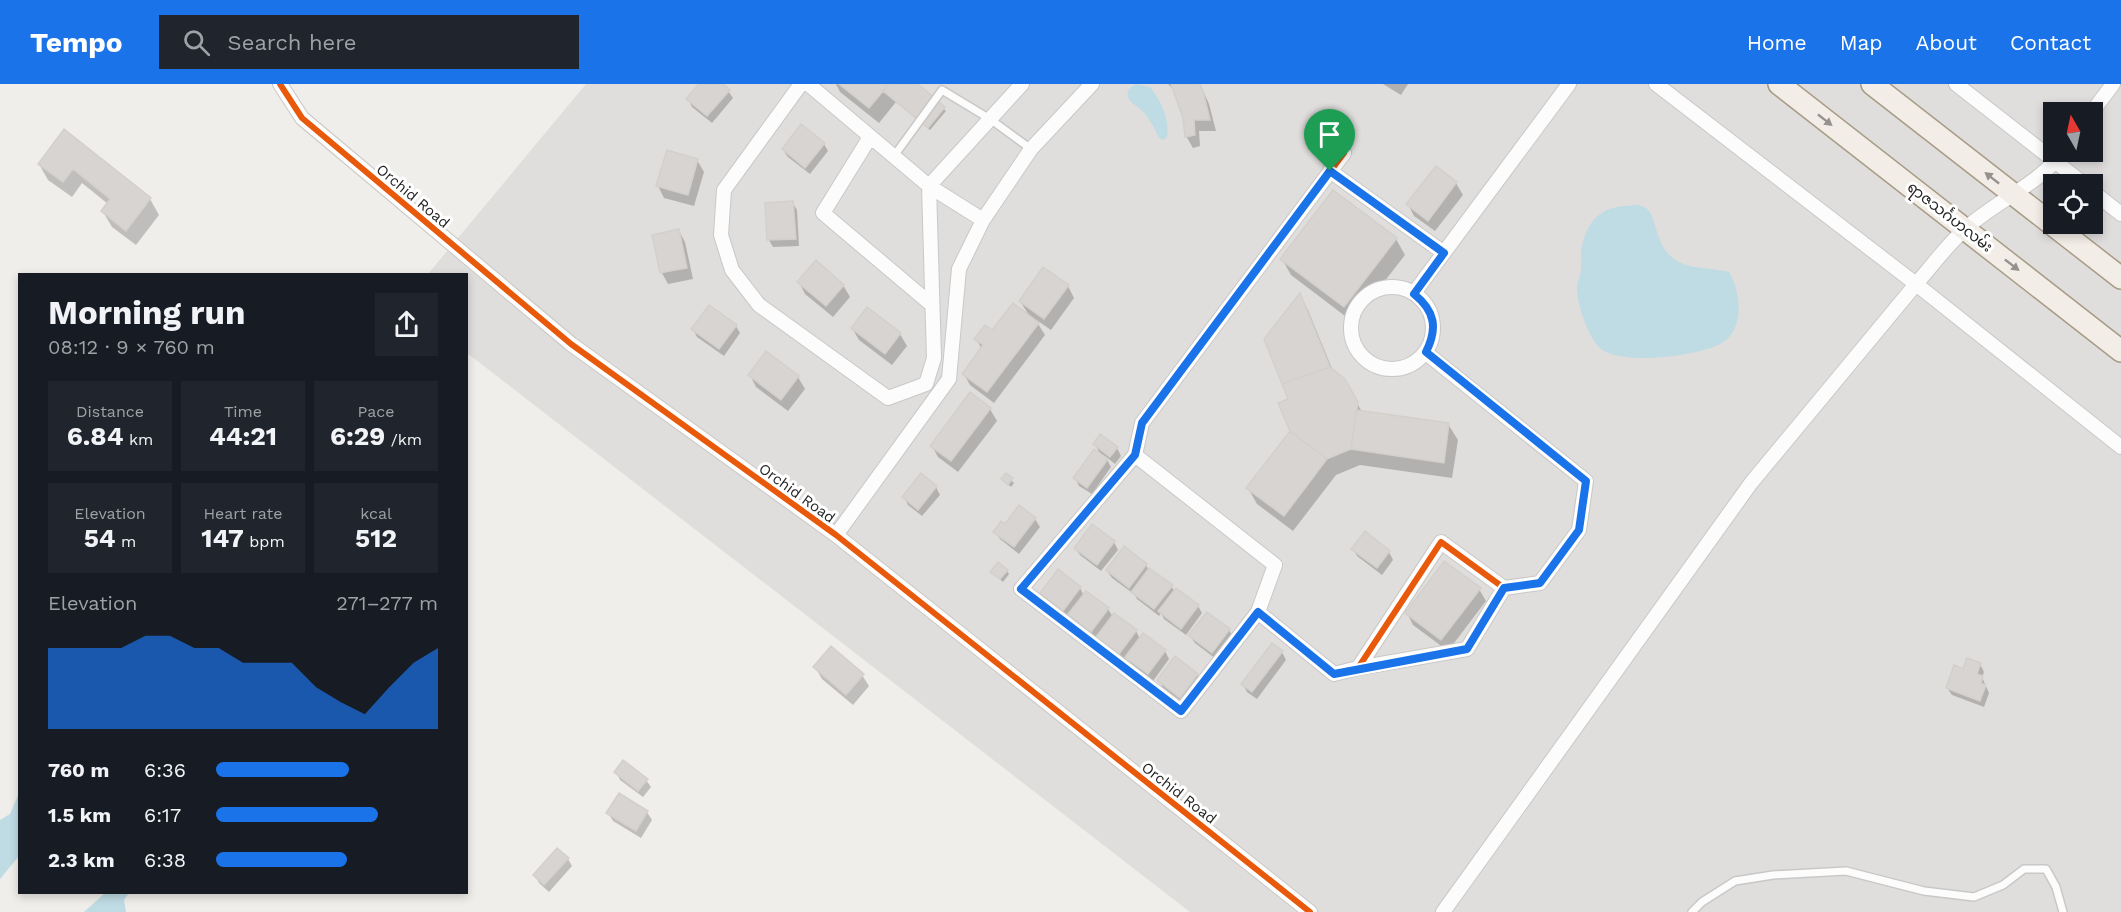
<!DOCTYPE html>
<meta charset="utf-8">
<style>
:root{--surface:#171b24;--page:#20242c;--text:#f1f3f6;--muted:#9ea1a6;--accent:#1a73e8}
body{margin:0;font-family:"Work Sans","Noto Sans Myanmar",sans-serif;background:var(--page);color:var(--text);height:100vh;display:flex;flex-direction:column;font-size:22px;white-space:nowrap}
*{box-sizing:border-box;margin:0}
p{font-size:20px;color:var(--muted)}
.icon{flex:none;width:33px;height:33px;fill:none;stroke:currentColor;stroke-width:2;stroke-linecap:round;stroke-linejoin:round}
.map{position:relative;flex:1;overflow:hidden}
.side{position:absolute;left:18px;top:189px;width:450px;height:621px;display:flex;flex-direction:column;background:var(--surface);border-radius:0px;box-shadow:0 3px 9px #0003}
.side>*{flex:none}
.needle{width:39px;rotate:351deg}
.fabs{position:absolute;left:2043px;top:18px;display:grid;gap:12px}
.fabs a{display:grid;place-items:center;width:60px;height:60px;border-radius:0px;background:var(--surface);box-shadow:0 3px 9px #0003;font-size:30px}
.pin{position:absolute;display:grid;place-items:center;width:51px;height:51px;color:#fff;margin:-62px -26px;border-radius:50% 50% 50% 0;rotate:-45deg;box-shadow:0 0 6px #0007}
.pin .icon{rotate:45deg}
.round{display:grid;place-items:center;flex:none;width:63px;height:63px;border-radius:0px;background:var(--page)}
.head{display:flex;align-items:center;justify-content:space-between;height:102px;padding:0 30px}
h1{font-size:33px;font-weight:700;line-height:45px}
.metrics{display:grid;grid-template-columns:repeat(3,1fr);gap:9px;height:102px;padding:6px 30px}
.metrics div{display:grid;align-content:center;border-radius:0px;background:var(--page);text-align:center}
.metrics b{font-size:26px;font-weight:700}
.metrics small{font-size:16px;font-weight:400}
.metrics p{font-size:16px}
.chart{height:168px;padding:12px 30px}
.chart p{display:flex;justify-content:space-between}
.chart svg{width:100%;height:108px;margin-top:6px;fill:var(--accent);opacity:.7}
ul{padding:0 30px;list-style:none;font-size:20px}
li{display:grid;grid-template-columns:96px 72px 1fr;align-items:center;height:45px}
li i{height:15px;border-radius:8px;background:var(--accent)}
header{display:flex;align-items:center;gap:36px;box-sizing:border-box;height:84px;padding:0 30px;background:var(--accent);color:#fff}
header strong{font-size:28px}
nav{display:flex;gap:33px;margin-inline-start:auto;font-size:21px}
.search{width:420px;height:54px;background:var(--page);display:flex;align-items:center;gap:15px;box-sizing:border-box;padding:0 21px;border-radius:0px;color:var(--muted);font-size:22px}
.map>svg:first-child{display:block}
</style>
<header>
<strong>Tempo</strong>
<div class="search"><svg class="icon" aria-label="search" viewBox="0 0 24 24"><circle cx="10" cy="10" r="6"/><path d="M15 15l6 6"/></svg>Search here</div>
<nav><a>Home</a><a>Map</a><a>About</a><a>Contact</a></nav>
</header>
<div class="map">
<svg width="2121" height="828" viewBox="0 0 2121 828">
<rect width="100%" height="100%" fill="#f0eeeb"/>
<!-- residential -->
<path fill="#dfdedc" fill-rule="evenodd" d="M586 0H2121V828H1190L467 269 466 190H428ZM2054 28H2092V68H2054ZM2054 100H2092V140H2054Z"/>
<!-- water -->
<path fill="#bfdbe3" d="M1136 0 1150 3C1161 17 1170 35 1167 53L1164 56 1159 54C1154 43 1149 33 1140 25 1137 22 1131 19 1129 15 1125 8 1130 3 1136 0Z
M1638 121C1639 121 1647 124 1647 125 1658 135 1654 160 1674 175 1689 186 1711 183 1729 188 1741 208 1745 245 1722 259 1700 272 1622 282 1601 265 1589 256 1576 218 1577 202 1578 196 1581 191 1581 185 1582 177 1580 170 1582 162 1590 128 1607 122 1638 121Z
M19 709V772L0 795V736L10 730Z
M105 809H129L124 816 126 828H84Z"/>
<!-- shadow -->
<path fill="#0003" d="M701 0H720L728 7 733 14 712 39 692 23 688 15Z
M836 0H916L946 27 930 46 896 18 879 39 840 8Z
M1168 0H1200L1209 20 1216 47H1199L1200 62 1193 64 1186 52 1185 33 1177 9Z
M1383 0H1408L1401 11Z
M64 47 150 115 159 131 136 161 112 143 103 128 108 120 82 99 72 113 48 96 39 80Z
M824 60 828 67 810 90 788 73 783 66Z
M697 76 704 88 694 122 664 114 658 102Z
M1436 84 1456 99 1463 111 1435 147 1414 132 1408 120Z
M792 118 797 126 799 162 773 163 769 156 767 120Z
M679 147 685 158 693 195 668 200 662 189 654 152Z
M1396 155 1405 171 1353 238 1291 191 1282 175Z
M799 198 843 201 850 213 833 233 805 210Z
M1068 202 1074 214 1051 246 1035 235 1045 251 994 319 970 301 964 290 982 265 976 255 1030 233 1020 217Z
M1300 211 1308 226 1333 287 1344 296 1362 328 1448 340 1458 356 1452 394 1360 381 1336 391 1293 447 1257 420 1248 404 1291 348 1290 315Z
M736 242 740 249 724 272 697 253 693 245Z
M852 244 900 250 907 262 892 281 859 256Z
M750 291 798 293 805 305 788 327 756 303Z
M990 325 997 337 958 388 938 373 932 362Z
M1095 360 1117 364 1121 372 1115 380 1105 372 1111 383 1092 410 1079 402 1075 394 1101 372Z
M1006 391 1014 399 1011 403 1003 395Z
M936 403 940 411 922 432 908 421 904 413Z
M1020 424 1035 435 1040 443 1019 470 1000 455 995 448 1006 442Z
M1365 450 1389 468 1393 476 1382 491 1357 472 1353 465Z
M1114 458 1118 466 1101 487 1080 471 1075 464Z
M1146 481 1149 487 1171 502 1175 508 1198 522 1202 529 1186 551 1164 535 1161 529 1159 532 1137 515 1134 510 1112 494 1107 487Z
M1007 487 1009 490 1003 498 992 488Z
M1080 504 1084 512 1108 525 1113 533 1136 547 1140 555 1143 551 1165 567 1169 575 1153 597 1131 580 1127 573 1124 577 1102 560 1097 553 1096 554 1074 538 1070 530 1067 533 1046 517 1041 509Z
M1479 505 1486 517 1448 567 1413 541 1407 529Z
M1229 546 1233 553 1216 575 1195 559 1190 552Z
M1282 568 1286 576 1257 615 1247 608 1243 600Z
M1980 580 1984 588 1982 593 1989 609 1984 623 1952 611 1947 604 1964 587Z
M815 583 862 591 869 602 853 621 822 595Z
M1197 591 1202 598 1185 620 1163 604 1159 596Z
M616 688 646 696 651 703 643 713 620 696Z
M619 711 647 728 652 736 641 754 613 737 608 729Z
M568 775 572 782 549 808 539 799 535 791Z"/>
<!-- building -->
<path fill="#d7d4d2" stroke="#d3d0cc" stroke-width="1.5" d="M699 0H723L730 6 707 32 686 15Z
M839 0H889L869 24Z
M889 0H918L945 23 928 44 883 7Z
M1171 0H1200L1203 7 1210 36H1194L1195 51 1185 53 1183 34Z
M801 40 825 59 805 84 782 65Z
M64 45 151 114 126 147 101 127 110 115 73 85 63 98 38 80Z
M667 66 698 75 688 111 656 102Z
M1436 82 1457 98 1428 137 1406 120Z
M1333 106 1397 154 1344 223 1280 175Z
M793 117 796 155 767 156 765 119Z
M679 145 687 184 660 189 652 151Z
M816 176 844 201 826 222 797 198Z
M1043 183 1069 201 1044 235 1019 217Z
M1300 209 1330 283 1282 300 1264 255Z
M1013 219 1039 239 987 308 962 290 983 261 974 255 985 241 992 246Z
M709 221 737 241 719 265 691 245Z
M867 223 901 249 885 270 851 244Z
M766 267 799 292 781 316 748 291Z
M1330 283 1345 295 1358 318 1351 365 1327 375 1290 347 1278 319 1288 315 1282 300Z
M970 308 991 324 951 377 930 362Z
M1356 326 1449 339 1444 379 1351 365Z
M1290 347 1327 375 1284 432 1246 404Z
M1100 350 1118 363 1110 373 1093 360Z
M1094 365 1108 375 1087 404 1073 394Z
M921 389 937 402 918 426 902 413Z
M1006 389 1013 394 1008 401 1001 395Z
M1019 421 1036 434 1014 463 993 448 1001 437 1005 440Z
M1092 440 1115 457 1097 481 1074 464Z
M1365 447 1390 467 1377 484 1351 465Z
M1124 462 1147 480 1129 504 1106 486Z
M1444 477 1481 504 1441 556 1405 529Z
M998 478 1008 486 1000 495 990 488Z
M1149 484 1173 501 1154 525 1131 508Z
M1058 485 1081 503 1063 527 1040 509Z
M1176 504 1199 521 1181 545 1158 527Z
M1086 507 1109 524 1091 548 1068 530Z
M1207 528 1230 545 1212 569 1188 551Z
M1114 529 1137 546 1119 570 1096 553Z
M1143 549 1166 566 1148 590 1125 573Z
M1272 559 1283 567 1252 608 1241 600Z
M831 562 864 590 846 611 813 583Z
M1175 572 1198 590 1180 614 1157 596Z
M1967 574 1981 579 1977 590 1983 592 1981 599 1986 601 1980 617 1946 604 1954 581 1963 585Z
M623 676 648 695 638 707 614 688Z
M619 709 648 727 636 747 606 729Z
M557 764 569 774 544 801 533 791Z"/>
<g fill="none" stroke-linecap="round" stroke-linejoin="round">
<defs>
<path id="service" d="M894 72 942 6 990 35 1031 65
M1692 828 1702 818 1735 797 1773 791 1846 787 1924 807 1974 813 2003 801 2024 785H2046L2056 803 2063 828"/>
<path id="minor" d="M280 0 302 34 571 260 836 451 1310 828
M801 0 724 106 721 151 732 186 759 221 888 314 926 300 934 274 929 102
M808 0 929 102 1022 0
M1656 0 1916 200C1932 182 1947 161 1965 145 1996 117 2038 101 2063 68
M1956 0 2084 100
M2092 28 2113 0
M870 53 823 129 932 221
M1344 69 1142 339 1135 371 1021 505 1181 627 1258 528 1334 590 1358 584 1441 458 1504 504 1540 499 1579 446 1586 397 1426 269
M1330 87 1444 169
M2092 107 2121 130
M983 136 1031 65 1092 0
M1351 244a41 41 0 1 1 82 0a41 41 0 1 1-82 0Z
M1414 209 1569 0
M1135 371 1275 481 1258 528
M836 451 949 295 959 185 983 136 929 102
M1358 584 1467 565 1504 504
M1443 828 1751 399 1916 200 2121 363"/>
<path id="primary" d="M1779 0 2121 267
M1872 0 2121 194"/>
</defs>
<!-- service casing -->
<use href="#service" stroke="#c9c8c7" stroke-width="10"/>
<!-- minor casing -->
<use href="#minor" stroke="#c9c8c7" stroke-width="16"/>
<!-- primary casing -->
<use href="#primary" stroke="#a79c86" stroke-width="24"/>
<!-- service -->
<use href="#service" stroke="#fdfcfc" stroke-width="7"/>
<!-- minor -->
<use href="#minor" stroke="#fdfcfc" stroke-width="14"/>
<!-- primary -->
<use href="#primary" stroke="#f3ede7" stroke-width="21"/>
<defs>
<path id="cycleway" d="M280 0 302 34 571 260 836 451 1310 828
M1344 69 1142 339 1135 371 1021 505 1181 627 1258 528 1334 590 1358 584 1441 458 1504 504 1540 499 1579 446 1586 397 1426 269"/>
</defs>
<!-- cycleway casing -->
<use href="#cycleway" stroke="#fff" stroke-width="10"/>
<!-- cycleway -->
<use href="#cycleway" stroke="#e8590c" stroke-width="6"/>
</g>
<!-- one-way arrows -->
<defs><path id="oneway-solid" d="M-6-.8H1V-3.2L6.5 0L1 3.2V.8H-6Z" transform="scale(1.5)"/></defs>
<g fill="#95928e">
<use href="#oneway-solid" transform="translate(1825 36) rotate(38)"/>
<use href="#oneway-solid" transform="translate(1992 94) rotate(-142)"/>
<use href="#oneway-solid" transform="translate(2012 181) rotate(38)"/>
</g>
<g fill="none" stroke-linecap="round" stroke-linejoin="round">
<defs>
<path id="route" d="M1330 87 1444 169 1414 210C1435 227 1438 244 1426 268L1586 397 1579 446 1540 499 1504 504 1467 565 1334 590 1258 528 1181 627 1021 505 1135 371 1142 339Z"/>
</defs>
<!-- route casing -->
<use href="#route" stroke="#fff" stroke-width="12"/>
<!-- route -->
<use href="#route" stroke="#1a73e8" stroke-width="8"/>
</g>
<g text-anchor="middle" stroke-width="6" stroke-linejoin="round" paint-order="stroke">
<!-- street labels -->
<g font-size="15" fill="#222" stroke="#fff">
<text transform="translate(413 112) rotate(40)" y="5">Orchid Road</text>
<text transform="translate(1950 133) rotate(38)" y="5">ရာဇသင်္ဂဟလမ်း</text>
<text transform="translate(797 409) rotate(36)" y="5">Orchid Road</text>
<text transform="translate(1179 709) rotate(38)" y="5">Orchid Road</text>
</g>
</g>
</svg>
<div class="fabs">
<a><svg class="needle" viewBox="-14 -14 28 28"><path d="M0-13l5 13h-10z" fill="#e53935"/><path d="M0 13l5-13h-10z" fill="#9ea1a6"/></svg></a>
<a><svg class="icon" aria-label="locate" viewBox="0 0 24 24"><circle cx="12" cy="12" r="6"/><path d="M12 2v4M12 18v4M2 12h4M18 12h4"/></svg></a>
</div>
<div class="pin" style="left:1330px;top:87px;background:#1e9e55"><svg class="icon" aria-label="arrive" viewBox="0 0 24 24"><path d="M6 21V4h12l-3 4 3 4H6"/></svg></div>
<section class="side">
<div class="head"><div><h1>Morning run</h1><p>08:12 · 9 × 760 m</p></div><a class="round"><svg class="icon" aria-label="share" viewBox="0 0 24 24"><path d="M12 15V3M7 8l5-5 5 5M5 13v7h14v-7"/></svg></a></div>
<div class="metrics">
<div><p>Distance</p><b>6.84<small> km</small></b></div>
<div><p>Time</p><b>44:21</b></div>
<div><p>Pace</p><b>6:29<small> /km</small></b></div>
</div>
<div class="metrics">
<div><p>Elevation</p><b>54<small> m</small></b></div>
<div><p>Heart rate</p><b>147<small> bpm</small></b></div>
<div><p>kcal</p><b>512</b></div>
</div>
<div class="chart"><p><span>Elevation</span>271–277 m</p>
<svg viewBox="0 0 160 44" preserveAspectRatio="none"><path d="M0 44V11L10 11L20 11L30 11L40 6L50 6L60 11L70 11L80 17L90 17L100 17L110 27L120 33L130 38L140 27L150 17L160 11V44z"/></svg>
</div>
<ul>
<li><b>760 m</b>6:36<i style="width:60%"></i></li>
<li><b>1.5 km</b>6:17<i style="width:73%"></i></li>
<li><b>2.3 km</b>6:38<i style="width:59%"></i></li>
</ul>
</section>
</div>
